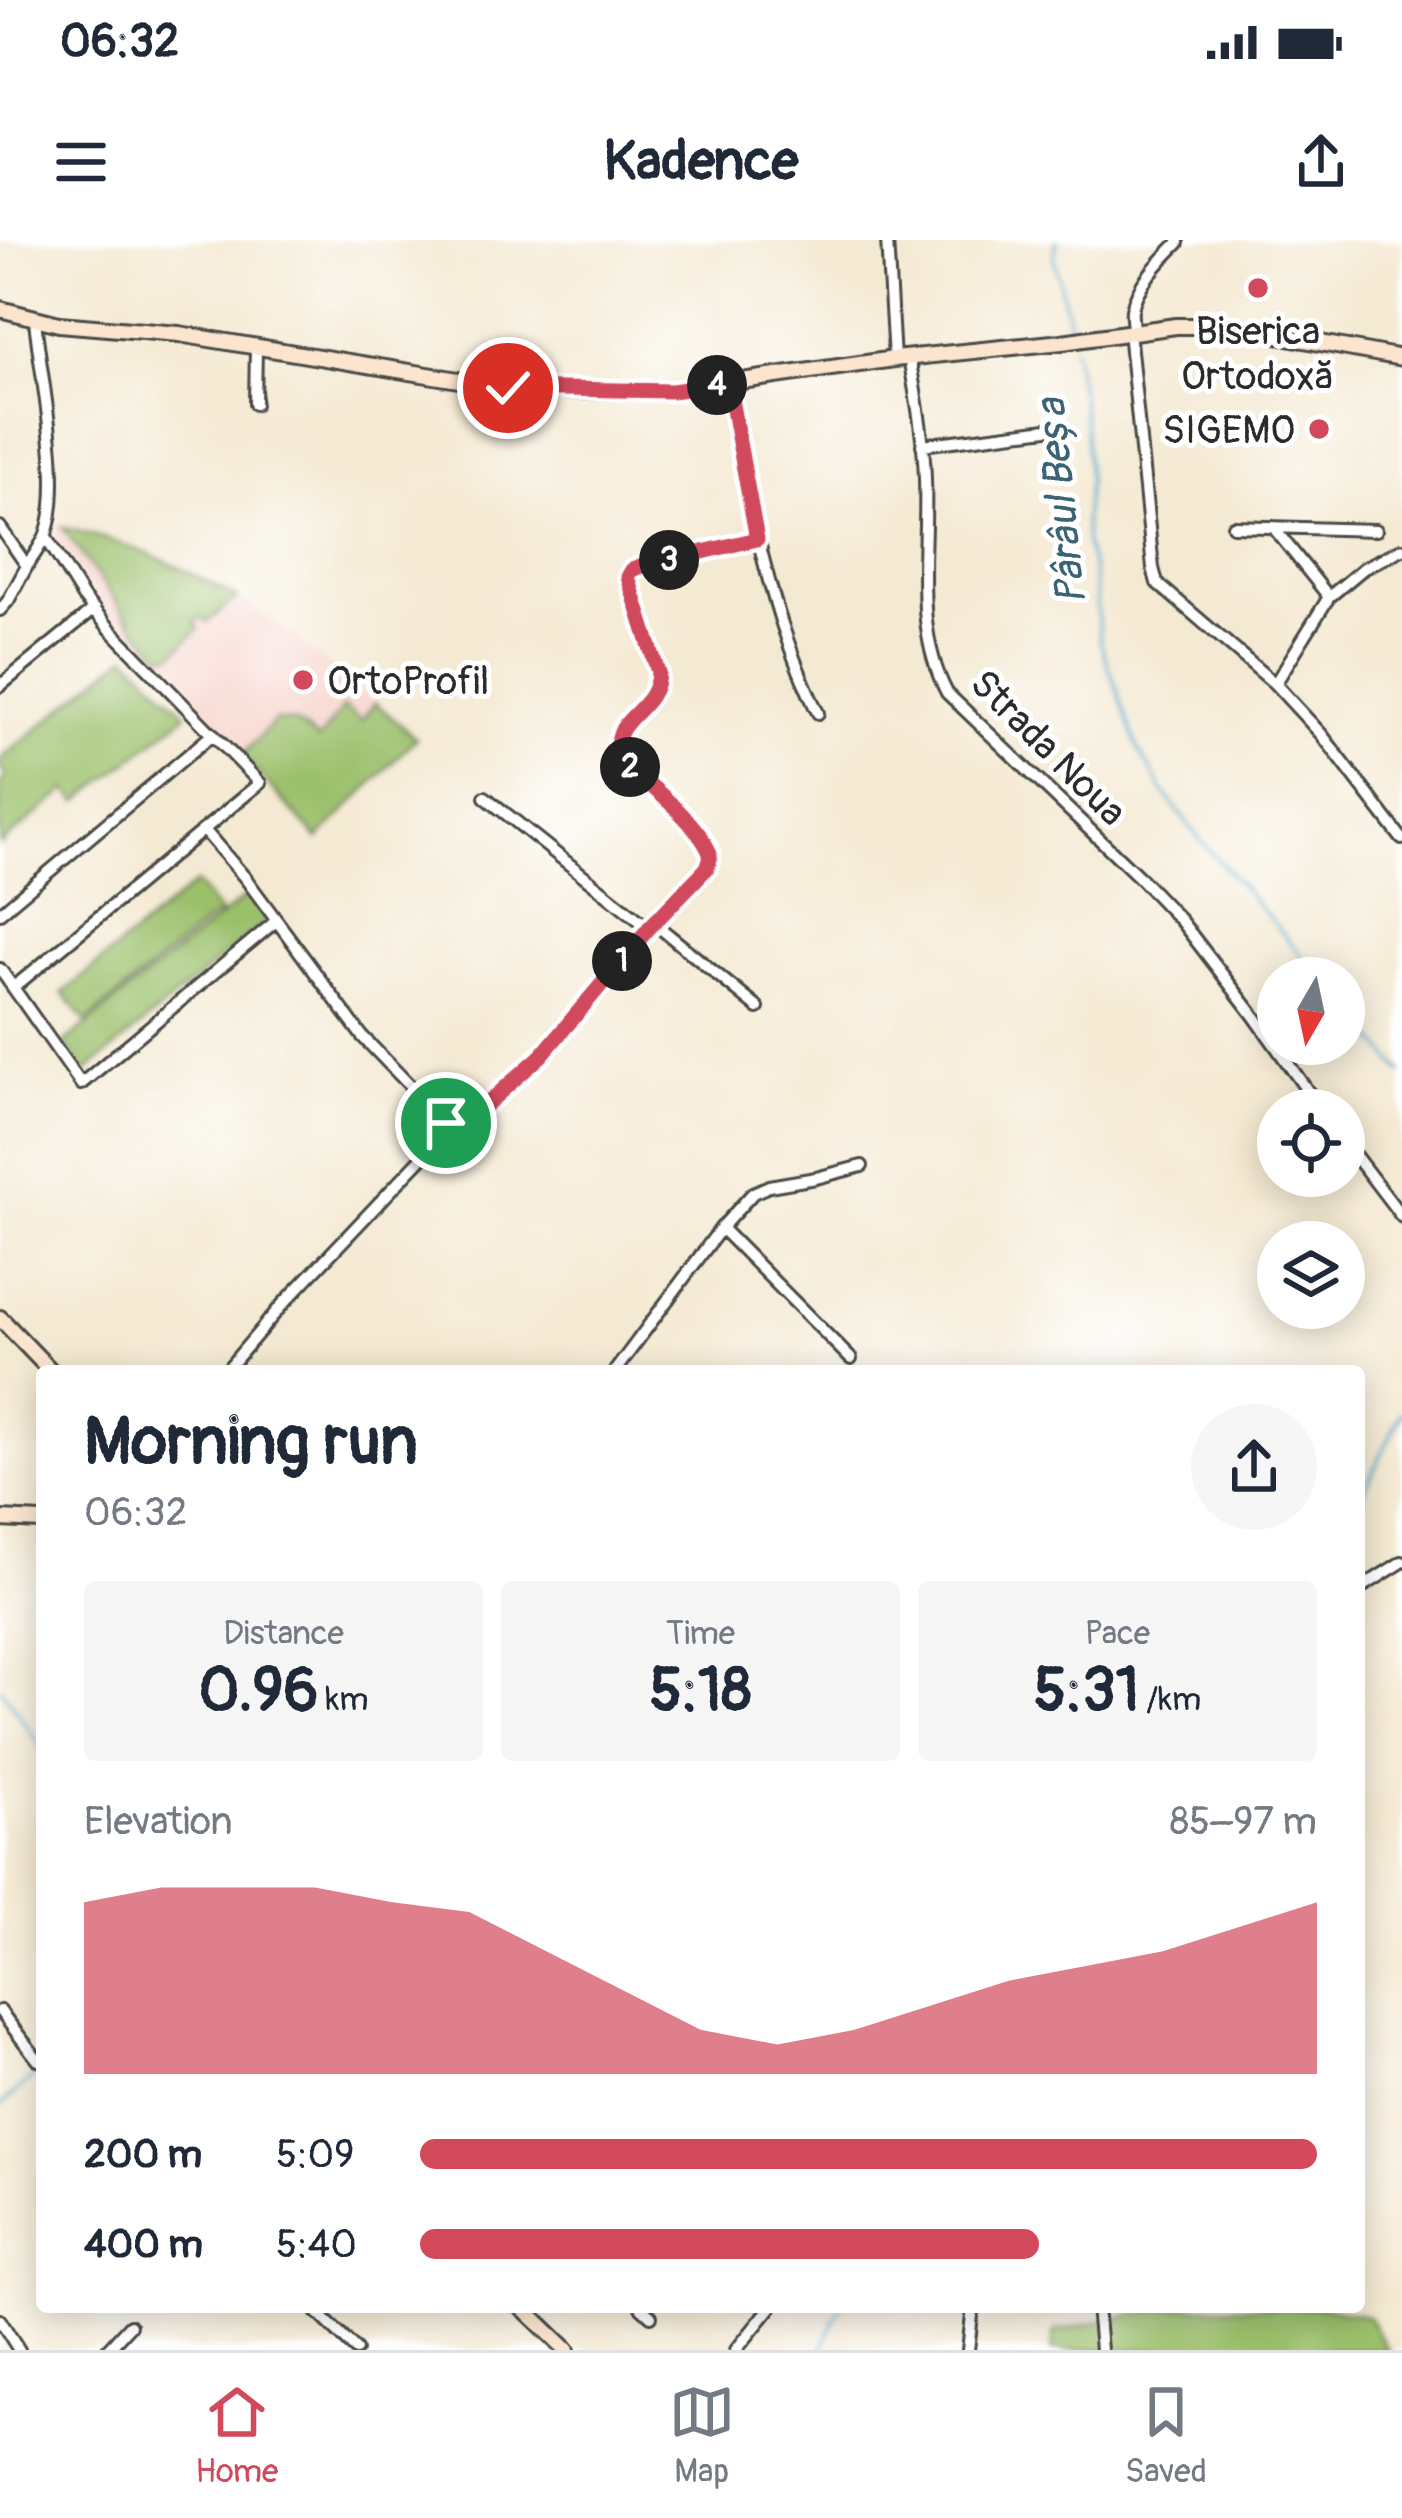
<!DOCTYPE html>
<meta charset="utf-8">
<style>
:root{--surface:#fff;--page:#f6f6f7;--text:#1f2937;--muted:#747a83;--line:#e0e1e3;--accent:#d1495b}
body{margin:0;font-family:Pangolin,sans-serif;background:var(--page);color:var(--text);height:100vh;display:flex;flex-direction:column;font-size:45px;white-space:nowrap}
*{box-sizing:border-box;margin:0}
p{font-size:39px;color:var(--muted)}
.icon{flex:none;width:66px;height:66px;fill:none;stroke:currentColor;stroke-width:2;stroke-linecap:round;stroke-linejoin:round}
.map{position:relative;flex:1;overflow:hidden}
.side{position:absolute;left:36px;top:1125px;width:1329px;height:948px;display:flex;flex-direction:column;background:var(--surface);border-radius:12px;box-shadow:0 6px 30px #0003}
.side>*{flex:none}
.needle{width:78px;rotate:189deg}
.fabs{position:absolute;left:1257px;top:717px;display:grid;gap:24px}
.fabs a{display:grid;place-items:center;width:108px;height:108px;border-radius:50%;background:var(--surface);box-shadow:0 6px 30px #0003;font-size:60px}
.pin{position:absolute;display:grid;place-items:center;width:102px;height:102px;color:#fff;margin:-51px;border:6px solid #fff;border-radius:50%;box-shadow:0 3px 12px #0007}
.km{position:absolute;width:60px;height:60px;margin:-30px;border-radius:50%;background:#222;color:#fff;font-size:33px;line-height:60px;text-align:center}
.round{display:grid;place-items:center;flex:none;width:126px;height:126px;border-radius:63px;background:var(--page)}
.overview{display:flex;align-items:center;justify-content:space-between;height:204px;padding:0 48px}
h1{font-size:66px;font-weight:700;line-height:90px}
.stats{display:grid;grid-template-columns:repeat(3,1fr);gap:18px;height:204px;padding:12px 48px}
.stats div{display:grid;align-content:center;border-radius:12px;background:var(--page);text-align:center}
.stats b{font-size:60px;font-weight:700}
.stats small{font-size:33px;font-weight:400}
.stats p{font-size:33px}
.chart{height:336px;padding:24px 48px}
.chart p{display:flex;justify-content:space-between}
.chart svg{width:100%;height:216px;margin-top:12px;fill:var(--accent);opacity:.7}
ul{padding:0 48px;list-style:none;font-size:39px}
li{display:grid;grid-template-columns:192px 144px 1fr;align-items:center;height:90px}
li i{height:30px;border-radius:15px;background:var(--accent)}
.status{display:flex;justify-content:space-between;align-items:center;height:84px;padding:0 60px;background:var(--surface);direction:ltr}
.status svg{height:33px;fill:currentColor}
header{display:flex;justify-content:space-between;align-items:center;height:156px;padding:0 48px;background:var(--surface);font-size:54px;font-weight:700}
.menu{display:flex;justify-content:space-around;align-items:center;height:168px;border-top:3px solid var(--line);background:var(--surface);font-size:33px;color:var(--muted)}
.menu a{display:grid;justify-items:center;gap:6px}
.menu .selected{color:var(--accent)}
.map>svg:first-child{display:block}
</style>
<div class="status"><b>06:32</b><svg viewBox="0 0 49 12"><path d="M0 12V9h3v3zM5 12V6h3v6zM10 12V3h3v9zM15 12V0h3v12zM26 1h20v11H26zM47 4h2v5h-2z"/></svg></div>
<header><svg class="icon" aria-label="menu" viewBox="0 0 24 24"><path d="M4 6h16M4 12h16M4 18h16"/></svg>Kadence<svg class="icon" aria-label="share" viewBox="0 0 24 24"><path d="M12 15V3M7 8l5-5 5 5M5 13v7h14v-7"/></svg></header>
<div class="map">
<svg width="1402" height="2110" viewBox="0 0 1402 2110">
<rect width="100%" height="100%" fill="#fff"/>
<filter id="ink" filterUnits="userSpaceOnUse"><feTurbulence type="fractalNoise" baseFrequency=".00833" numOctaves="2"/><feDisplacementMap in="SourceGraphic" scale="24" xChannelSelector="R" yChannelSelector="G"/><feConvolveMatrix kernelMatrix="1 2 1 2 8 2 1 2 1" color-interpolation-filters="sRGB"/></filter>
<filter id="wash" filterUnits="userSpaceOnUse"><feTurbulence type="fractalNoise" baseFrequency=".004" numOctaves="4" result="noise"/><feDisplacementMap in="SourceGraphic" scale="48" xChannelSelector="R" yChannelSelector="G"/><feGaussianBlur stdDeviation="2.7" result="paint"/><feColorMatrix in="noise" values="0 0 0 0 0 0 0 0 0 0 0 0 0 0 0 0 0 1.4 0 .05"/><feComposite in="paint" operator="in"/></filter>
<g filter="url(#wash)">
<rect width="100%" height="100%" fill="#f4e9d2"/>
<!-- built -->
<path fill="#f7d1c9" d="M59 286 116 300 190 330 240 359 288 391 416 498 318 599 113 380 67 315 53 306Z"/>
<!-- green -->
<path fill="#9bc06b" stroke="#63764b" stroke-width="3" d="M62 287C128 303 179 324 237 358L207 382 202 377 195 382 199 389 171 415 160 414 127 377Z
M127 415 187 474 78 562 67 550 0 605V543L6 537 0 528V520Z
M375 463 416 498 318 599 242 516 275 480 294 482 319 500 343 467 362 481Z
M196 643 220 674 209 680 86 782 63 753Z
M249 654 267 680 86 832 64 803Z
M1167 2067H1323L1368 2076 1388 2110H1052L1055 2091Z"/>
<g fill="none" stroke-linecap="round" stroke-linejoin="round">
<!-- stream -->
<path stroke="#4ea8cc" stroke-width="3" d="M1057 0 1054 17 1072 97
M1073 106 1084 178 1088 240 1084 280 1086 307 1093 330 1100 401 1138 509 1165 554 1196 595 1322 738
M1344 763 1402 832
M1359 1260 1402 1172
M0 1447 42 1508
M0 1866 42 1830
M821 2110 841 2067"/>
</g>
</g>
<g filter="url(#ink)">
<g fill="none" stroke-linecap="round" stroke-linejoin="round">
<defs>
<path id="street" d="M887 0 894 119
M1129 91 1153 328 1157 343 1275 444 1322 495 1402 599
M1133 91C1133 84 1131 77 1132 70 1136 45 1161 20 1178 3V0
M909 117C916 157 924 198 925 239 928 310 912 387 947 453L1139 637 1181 681 1255 777 1321 870
M728 143C748 256 767 370 818 473
M255 164 256 107
M922 205 1047 189
M1233 286 1376 290
M0 287 27 326C33 316 42 305 46 294 65 241 40 137 35 79
M1273 287 1329 357
M0 370 8 361 27 326
M1275 444 1329 357 1364 328 1402 309
M0 446 94 369
M485 557 649 688
M205 591 246 639 362 796 446 883 448 892
M0 673 213 494
M654 683 758 768
M0 729 81 844 276 681
M13 748 260 543 111 390 83 357 45 296
M1344 901 1402 977
M721 988 851 1119
M226 1131 282 1065 436 903 448 892 451 896 542 815 649 688 707 628C710 619 712 617 708 609 694 580 649 544 625 523L617 503 620 493C629 480 643 471 653 458 670 433 635 365 628 336L632 330 640 327 757 299
M615 1131 721 988 753 953 769 946 816 938 862 926
M1359 1349 1402 1322
M0 1771 38 1820
M312 2067 356 2110
M641 2067 651 2076
M1097 2067 1101 2110
M0 2080 19 2110
M107 2110 130 2085
M736 2110 771 2067
M968 2110 973 2067"/>
<path id="secondary" d="M0 69 59 84 179 94 507 148 585 151H672L894 119 1062 102 1176 86H1218L1244 89 1402 118
M0 1078 51 1131
M0 1279 42 1281
M522 2067 567 2110"/>
</defs>
<!-- street casing -->
<use href="#street" stroke="#494844" stroke-width="16"/>
<!-- secondary casing -->
<use href="#secondary" stroke="#494844" stroke-width="20"/>
<!-- street -->
<use href="#street" stroke="#fff" stroke-width="10"/>
<!-- secondary -->
<use href="#secondary" stroke="#fce5cf" stroke-width="14"/>
</g>
</g>
<g fill="none" stroke-linecap="round" stroke-linejoin="round" filter="url(#ink)">
<defs>
<path id="route" d="M446 883 451 896 542 815 649 688 707 628C710 619 712 617 708 609 693 578 650 546 625 523 599 480 658 475 658 432L628 337 632 330 640 327 757 299 728 143 672 151 508 148"/>
</defs>
<!-- route casing -->
<use href="#route" stroke="#fff" stroke-width="24"/>
<!-- route -->
<use href="#route" stroke="#d1495b" stroke-width="15"/>
</g>
<!-- markers -->
<g fill="#d1495b" stroke="#fff" stroke-width="4.5">
<circle cx="1258" cy="48" r="12"/>
<circle cx="1319" cy="189" r="12"/>
<circle cx="303" cy="440" r="12"/>
</g>
<g text-anchor="middle" stroke-width="10" stroke-linejoin="round" paint-order="stroke">
<!-- poi labels -->
<g font-size="39" fill="#2b2b2b" stroke="#fff">
<text x="1258" y="104">Biserica<tspan x="1258" dy="45">Ortodoxă</tspan></text>
<text x="1295" y="203" text-anchor="end">SIGEMO</text>
<text x="327" y="454" text-anchor="start">OrtoProfil</text>
</g>
<!-- street labels -->
<g font-size="39" fill="#2b2b2b" stroke="#fff">
<text transform="translate(1049 507) rotate(45)" y="14">Strada Noua</text>
</g>
<!-- water labels -->
<g font-size="42" font-style="italic" fill="#3b6373" stroke="#fff">
<text transform="translate(1060 262) rotate(-96)" y="15">Pârâul Beșa</text>
</g>
</g>
</svg>
<div class="fabs">
<a><svg class="needle" viewBox="-14 -14 28 28"><path d="M0-13l5 13h-10z" fill="#e53935"/><path d="M0 13l5-13h-10z" fill="#747a83"/></svg></a>
<a><svg class="icon" aria-label="locate" viewBox="0 0 24 24"><circle cx="12" cy="12" r="6"/><path d="M12 2v4M12 18v4M2 12h4M18 12h4"/></svg></a>
<a><svg class="icon" aria-label="layers" viewBox="0 0 24 24"><path d="M12 4l9 5-9 5-9-5zM3 14l9 5 9-5"/></svg></a>
</div>
<div class="pin" style="left:446px;top:883px;background:#1e9e55"><svg class="icon" aria-label="arrive" viewBox="0 0 24 24"><path d="M6 21V4h12l-3 4 3 4H6"/></svg></div>
<div class="pin" style="left:508px;top:148px;background:#d93025"><svg class="icon" aria-label="check" viewBox="0 0 24 24"><path d="M5 12l5 5 9-10"/></svg></div>
<b class="km" style="left:622px;top:721px">1</b>
<b class="km" style="left:630px;top:527px">2</b>
<b class="km" style="left:669px;top:320px">3</b>
<b class="km" style="left:717px;top:145px">4</b>
<section class="side">
<div class="overview"><div><h1>Morning run</h1><p>06:32</p></div><a class="round"><svg class="icon" aria-label="share" viewBox="0 0 24 24"><path d="M12 15V3M7 8l5-5 5 5M5 13v7h14v-7"/></svg></a></div>
<div class="stats">
<div><p>Distance</p><b>0.96<small> km</small></b></div>
<div><p>Time</p><b>5:18</b></div>
<div><p>Pace</p><b>5:31<small> /km</small></b></div>
</div>
<div class="chart"><p><span>Elevation</span>85–97 m</p>
<svg viewBox="0 0 160 44" preserveAspectRatio="none"><path d="M0 44V9L10 6L20 6L30 6L40 9L50 11L60 19L70 27L80 35L90 38L100 35L110 30L120 25L130 22L140 19L150 14L160 9V44z"/></svg>
</div>
<ul>
<li><b>200 m</b>5:09<i style="width:100%"></i></li>
<li><b>400 m</b>5:40<i style="width:69%"></i></li>
</ul>
</section>
</div>
<nav class="menu">
<a class="selected"><svg class="icon" aria-label="home" viewBox="0 0 24 24"><path d="M3 11l9-7 9 7M6 9v11h12V9"/></svg>Home</a>
<a><svg class="icon" aria-label="map" viewBox="0 0 24 24"><path d="M3 6l6-2 6 2 6-2v14l-6 2-6-2-6 2zM9 4v14M15 6v14"/></svg>Map</a>
<a><svg class="icon" aria-label="saved" viewBox="0 0 24 24"><path d="M7 4h10v16l-5-4-5 4z"/></svg>Saved</a>
</nav>
